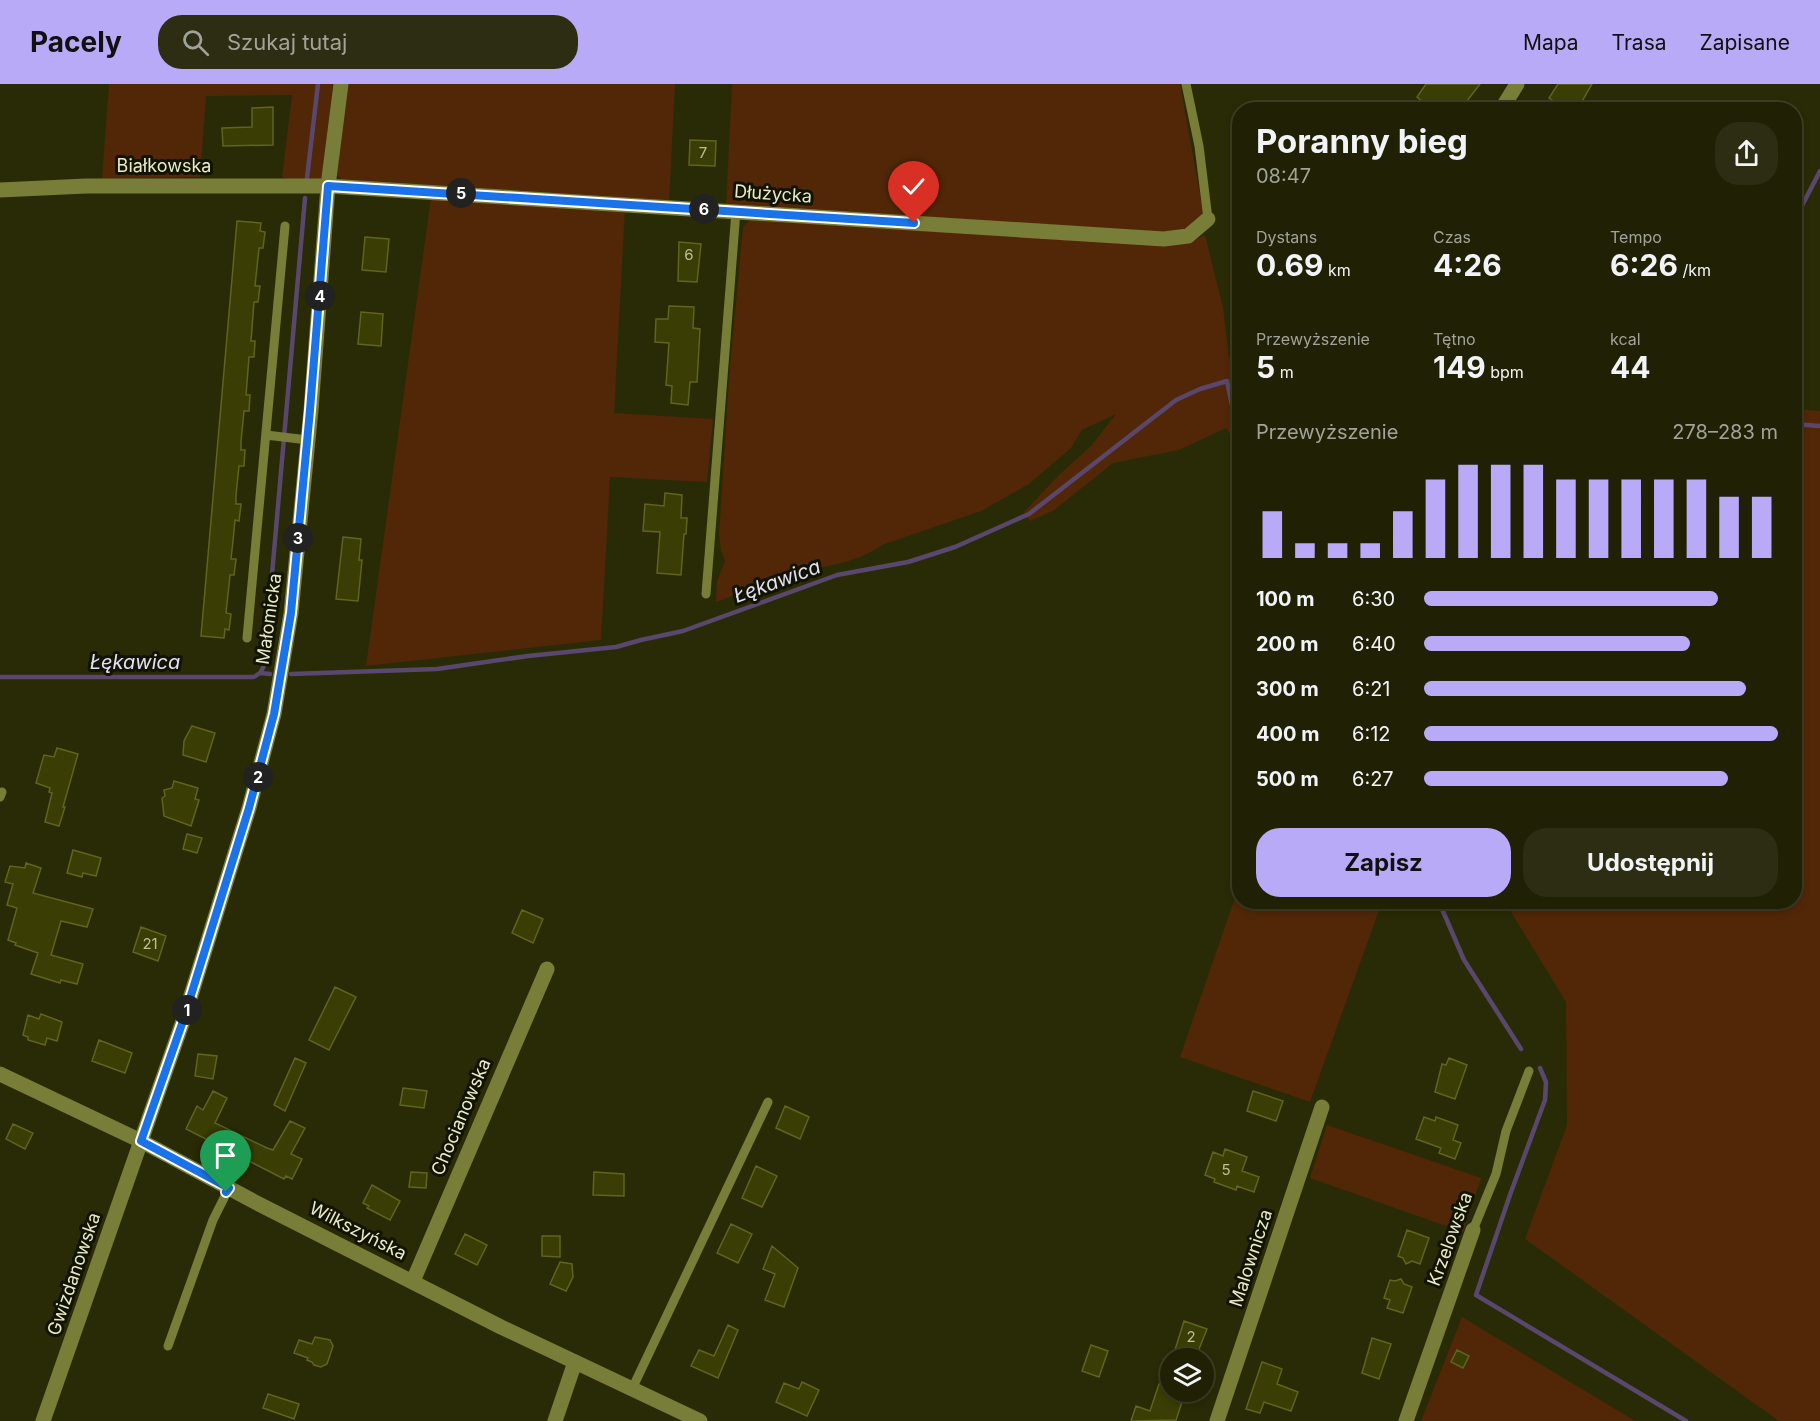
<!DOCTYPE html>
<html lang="pl">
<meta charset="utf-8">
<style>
:root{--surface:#1f2004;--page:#2c2d13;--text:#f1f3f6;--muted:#a1a39a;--line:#3c3e26;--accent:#b9aaf7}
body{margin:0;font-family:Inter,sans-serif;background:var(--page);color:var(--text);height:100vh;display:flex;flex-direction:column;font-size:22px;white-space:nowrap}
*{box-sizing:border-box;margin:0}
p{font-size:20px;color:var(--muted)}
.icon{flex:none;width:33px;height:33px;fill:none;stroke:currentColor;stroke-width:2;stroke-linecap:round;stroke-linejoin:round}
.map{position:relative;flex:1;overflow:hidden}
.drawer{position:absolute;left:1232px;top:18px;width:570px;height:807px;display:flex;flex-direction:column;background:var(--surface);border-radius:24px;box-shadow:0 3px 9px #0003,0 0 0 2px var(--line)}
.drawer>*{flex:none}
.buttons{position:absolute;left:1160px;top:1264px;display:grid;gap:12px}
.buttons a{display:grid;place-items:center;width:54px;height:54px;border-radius:50%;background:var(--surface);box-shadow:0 3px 9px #0003,0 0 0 2px var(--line);font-size:30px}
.pin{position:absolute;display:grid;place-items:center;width:51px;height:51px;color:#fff;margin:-62px -26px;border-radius:50% 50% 50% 0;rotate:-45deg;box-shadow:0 0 6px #0007}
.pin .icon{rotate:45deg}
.km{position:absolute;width:30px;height:30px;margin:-15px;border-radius:50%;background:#222;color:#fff;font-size:16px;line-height:30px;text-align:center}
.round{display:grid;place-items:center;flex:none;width:63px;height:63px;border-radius:24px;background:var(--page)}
.summary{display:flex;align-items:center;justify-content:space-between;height:102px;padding:0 24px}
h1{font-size:33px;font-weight:700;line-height:45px}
.metrics{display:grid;grid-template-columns:repeat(3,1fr);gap:9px;height:102px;padding:6px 24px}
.metrics div{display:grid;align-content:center}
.metrics b{font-size:30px;font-weight:700}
.metrics small{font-size:16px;font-weight:400}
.metrics p{font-size:16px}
.chart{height:168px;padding:12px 24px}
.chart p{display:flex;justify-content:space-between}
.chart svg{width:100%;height:108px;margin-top:6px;stroke:var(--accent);stroke-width:6}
.button{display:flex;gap:12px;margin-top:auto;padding:12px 24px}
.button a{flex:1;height:69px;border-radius:24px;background:var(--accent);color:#111;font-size:24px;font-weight:700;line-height:69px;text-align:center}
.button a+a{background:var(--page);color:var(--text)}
ul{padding:0 24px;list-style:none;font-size:20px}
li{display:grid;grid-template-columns:96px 72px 1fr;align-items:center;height:45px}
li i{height:15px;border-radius:8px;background:var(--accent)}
header{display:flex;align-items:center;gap:36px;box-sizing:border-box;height:84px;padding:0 30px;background:var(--accent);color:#111}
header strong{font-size:28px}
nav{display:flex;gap:33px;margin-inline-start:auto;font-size:21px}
.search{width:420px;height:54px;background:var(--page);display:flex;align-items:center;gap:15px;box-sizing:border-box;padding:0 21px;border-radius:24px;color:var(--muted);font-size:22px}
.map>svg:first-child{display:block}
</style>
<header>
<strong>Pacely</strong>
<div class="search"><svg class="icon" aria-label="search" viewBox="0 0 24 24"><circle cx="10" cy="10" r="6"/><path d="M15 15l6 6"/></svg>Szukaj tutaj</div>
<nav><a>Mapa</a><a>Trasa</a><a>Zapisane</a></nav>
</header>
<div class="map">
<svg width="1820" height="1337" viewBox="0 0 1820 1337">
<rect width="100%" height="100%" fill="#292b06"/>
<!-- green -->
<path fill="#512707" d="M109 0H333L322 98 295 97 282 93 292 11 206 12 200 93 102 95Z
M345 0H675L669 117 345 97 337 92Z
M732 0H1180L1203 127 1202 134 1182 150 726 122Z
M431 114 625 124 614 329 713 335 707 398 610 393 601 556 366 582Z
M750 136 1163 160H1186L1205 151 1223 224 1229 273 1239 266V365L1226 344 1179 366 1113 379 1053 427 1030 437 1024 428 1059 391 1091 362 1116 330 1082 346 1071 364 1029 400 981 427 882 461C856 480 824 482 795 489 768 496 742 509 716 518L717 497 725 477 721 466 719 451 729 295 743 143Z
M1794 325 1820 327V1337H1779L1525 1155 1567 1041 1566 918 1505 818H1794Z
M1239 802V818H1382L1310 1018 1180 973Z
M1327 1041 1481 1094 1463 1148 1310 1094Z
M1462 1233 1635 1337H1421Z"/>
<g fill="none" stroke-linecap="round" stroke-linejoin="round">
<!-- stream -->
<path stroke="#5a476d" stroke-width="4.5" d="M307 94 318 0
M1794 137 1820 87
M1794 340 1820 342
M260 589 264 582 305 114
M291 590 437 585 528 572 616 563 641 556 683 547 837 491 908 478 930 471 955 463 1029 430 1176 316 1200 305 1227 297 1239 356
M0 593H254L260 589 270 590
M1439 818 1464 876 1521 965
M1540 984 1546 998 1545 1016 1511 1108 1476 1211 1686 1337"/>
</g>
<!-- building -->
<path fill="#3a3d04" stroke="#60641e" stroke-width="1.5" d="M1426 0H1480L1460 26H1433L1417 13Z
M1558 0H1592L1577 26H1550L1555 18 1549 14Z
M273 23V61L223 62 222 44 252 43V24Z
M690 56 716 57 715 82 689 81Z
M237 137 261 139 260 147 265 148 263 164H259L255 202H260L258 218H254L251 257H255L254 273H249L246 311H250L249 327H244L241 357V366H245L244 382H239L236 411V420H241L239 437 235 436 233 457 231 475H236L234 491H230L226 529 231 530 229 546 225 545 224 554 201 552Z
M365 153 389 155 386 188 362 186Z
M679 158 701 160 697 198 678 197Z
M669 222 694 223 693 244 700 245 697 298H690L688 321 671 319 672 302 666 301 669 259 655 258 656 235H668Z
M361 228 383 230 381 262 358 260Z
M665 409 682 411 681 434H687L686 450H684L681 491 657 489 660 448 643 447 645 420 664 422Z
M343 453 361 455 359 476H362L358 517 336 515Z
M192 642 215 649 206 678 183 671 184 657Z
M57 664 78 670 63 723H65L59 742 45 738 52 709 49 708 50 704 36 699 44 671 54 673Z
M174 697 198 704 195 715 199 716 191 742 164 732 162 714 165 712 164 706 172 704Z
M187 750 202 754 197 769 183 765Z
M73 766 101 774 96 792 83 789 82 793 67 789Z
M26 779 41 784 33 809 93 825 87 843 61 837 51 871 83 880 77 900 61 896 60 899 31 890 38 869 15 861 16 859 8 856 17 824 7 821 13 800 5 798 10 782 25 784Z
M522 826 543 835 533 859 512 849Z
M141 843 166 852 158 877 133 868Z
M335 903 356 913 329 966 309 956Z
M41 930 62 938 57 957 47 954 45 961 28 956V953L23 951 28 931 39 935Z
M99 956 132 969 125 989 92 977Z
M198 970 217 972 213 995 195 992Z
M295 974 306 979 285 1027 274 1021Z
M1449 974 1467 981 1455 1015 1435 1008 1442 980 1446 981Z
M403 1004 427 1007 424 1024 400 1021Z
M213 1007 227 1014 215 1039 267 1064 273 1066 290 1037 305 1044 291 1070 302 1075 292 1095 286 1092 284 1095 186 1045 197 1022 203 1026Z
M1253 1007 1283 1017 1276 1037 1247 1027Z
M785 1022 809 1033 800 1055 776 1044Z
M1424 1033 1435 1037 1436 1033 1458 1041 1453 1056 1461 1059 1455 1075 1439 1069 1441 1064 1416 1055Z
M13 1040 33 1049 25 1065 6 1055Z
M1225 1065 1247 1073 1242 1087 1259 1093 1254 1108 1237 1102 1236 1106 1214 1098 1215 1095 1205 1091 1213 1068 1223 1072Z
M756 1082 777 1092 762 1123 742 1114Z
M411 1088 427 1089 426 1104 409 1103Z
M594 1088 624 1090V1112L593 1111Z
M372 1101 400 1117 390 1136 367 1124 369 1122 363 1119Z
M731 1140 752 1150 738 1179 717 1169Z
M1407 1146 1429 1154 1420 1180 1412 1177 1406 1180 1403 1174 1398 1172Z
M465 1150 487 1161 477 1181 455 1170Z
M542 1152H560V1173L542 1172Z
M772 1162 798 1184 784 1223 765 1216 775 1190 763 1185Z
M560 1178 572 1180 573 1193 566 1207 550 1200Z
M1401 1195 1404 1200 1412 1203 1403 1229 1387 1224 1390 1216 1384 1214 1390 1196 1395 1197Z
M1184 1237 1207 1245 1195 1275 1174 1269Z
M728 1241 738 1246 718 1294 691 1282 699 1266 714 1272Z
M315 1253 330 1256 333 1262 327 1280 321 1283 314 1281 312 1278 307 1276 308 1274 294 1269 299 1256 312 1260Z
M1372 1254 1391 1260 1379 1295 1362 1289Z
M1091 1261 1108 1267 1099 1293 1082 1287Z
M1457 1266 1469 1272 1463 1284 1451 1278Z
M1262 1278 1282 1285 1277 1300 1298 1308 1291 1327 1264 1318 1260 1329 1246 1325Z
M802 1298 819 1306 807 1332 776 1318 784 1299 799 1305Z
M1159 1300 1170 1302V1308L1185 1309 1176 1336 1131 1337 1136 1322 1150 1327Z
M268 1310 299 1320 294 1335 263 1324Z"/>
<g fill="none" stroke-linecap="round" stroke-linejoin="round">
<!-- lane -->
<path stroke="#787d38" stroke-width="9" d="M1186 0 1199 62 1208 135
M266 351 308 356
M706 510 736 127
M247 554 285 142
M0 713 2 708
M1473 1146 1496 1090 1506 1047 1529 987
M168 1262 213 1136 229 1104
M632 1305 768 1018"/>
<!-- street -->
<path stroke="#787d38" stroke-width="15" d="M1501 26 1517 0
M0 106 86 102H328L1164 155 1188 152 1208 135
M413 1197 547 885
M43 1337 183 937 249 724 274 630 291 529 311 326 328 102 341 0
M555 1337 575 1278
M1217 1337 1322 1023
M1406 1337 1473 1146"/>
<!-- secondary -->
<path stroke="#787d38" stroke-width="15" d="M0 990 141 1057 253 1117 501 1243 700 1337"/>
</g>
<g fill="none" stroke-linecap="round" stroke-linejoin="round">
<defs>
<path id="route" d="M226 1108 229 1104 141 1057 183 937 249 724 274 630 291 529 310 326 328 102 914 139"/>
</defs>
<!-- route casing -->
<use href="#route" stroke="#fff" stroke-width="12"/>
<!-- route -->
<use href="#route" stroke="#1a73e8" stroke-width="8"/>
</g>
<g text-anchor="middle" stroke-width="6" stroke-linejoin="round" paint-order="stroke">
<!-- number labels -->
<g font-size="15" fill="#bcc098">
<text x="703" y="74">7</text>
<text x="689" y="176">6</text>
<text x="150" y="865">21</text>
<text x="1226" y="1091">5</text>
<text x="1191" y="1258">2</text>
</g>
<!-- street labels -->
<g font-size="18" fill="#e7ebc9" stroke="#121300">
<text x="164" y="88">Białkowska</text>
<text transform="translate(773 110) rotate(4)" y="6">Dłużycka</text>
<text transform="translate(269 535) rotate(-82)" y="6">Małomicka</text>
<text transform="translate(461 1033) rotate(-67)" y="6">Chocianowska</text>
<text transform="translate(358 1147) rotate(27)" y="6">Wilkszyńska</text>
<text transform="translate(1450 1155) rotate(-70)" y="6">Krzelowska</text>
<text transform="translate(1251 1174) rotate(-72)" y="6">Malownicza</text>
<text transform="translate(74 1190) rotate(-71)" y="6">Gwizdanowska</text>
</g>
<!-- water labels -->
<g font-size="20" font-style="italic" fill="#e3dff8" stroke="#121300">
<text transform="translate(777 497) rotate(-20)" y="7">Łękawica</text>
<text x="135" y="585">Łękawica</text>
</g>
</g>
</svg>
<div class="buttons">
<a><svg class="icon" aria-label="layers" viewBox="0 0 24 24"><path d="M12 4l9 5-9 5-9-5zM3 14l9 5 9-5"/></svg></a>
</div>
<div class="pin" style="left:226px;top:1108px;background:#1e9e55"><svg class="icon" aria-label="arrive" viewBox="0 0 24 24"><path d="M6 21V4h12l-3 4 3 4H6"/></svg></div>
<div class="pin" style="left:914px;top:139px;background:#d93025"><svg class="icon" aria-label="check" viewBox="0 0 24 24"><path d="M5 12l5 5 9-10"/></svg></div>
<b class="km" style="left:187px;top:926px">1</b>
<b class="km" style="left:258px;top:693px">2</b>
<b class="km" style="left:298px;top:454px">3</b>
<b class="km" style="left:320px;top:212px">4</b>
<b class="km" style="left:461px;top:109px">5</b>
<b class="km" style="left:704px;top:125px">6</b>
<section class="drawer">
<div class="summary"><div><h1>Poranny bieg</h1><p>08:47</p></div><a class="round"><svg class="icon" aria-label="share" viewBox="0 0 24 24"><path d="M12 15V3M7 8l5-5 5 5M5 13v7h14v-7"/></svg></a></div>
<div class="metrics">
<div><p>Dystans</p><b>0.69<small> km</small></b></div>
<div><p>Czas</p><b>4:26</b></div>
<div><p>Tempo</p><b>6:26<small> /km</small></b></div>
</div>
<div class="metrics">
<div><p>Przewyższenie</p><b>5<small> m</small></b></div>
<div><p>Tętno</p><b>149<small> bpm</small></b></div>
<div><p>kcal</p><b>44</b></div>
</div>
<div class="chart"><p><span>Przewyższenie</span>278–283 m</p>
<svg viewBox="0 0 160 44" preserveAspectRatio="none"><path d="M5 44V25M15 44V38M25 44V38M35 44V38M45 44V25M55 44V12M65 44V6M75 44V6M85 44V6M95 44V12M105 44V12M115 44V12M125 44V12M135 44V12M145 44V19M155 44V19"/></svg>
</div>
<ul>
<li><b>100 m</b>6:30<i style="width:83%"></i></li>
<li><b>200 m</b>6:40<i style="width:75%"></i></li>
<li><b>300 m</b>6:21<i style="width:91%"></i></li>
<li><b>400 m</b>6:12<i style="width:100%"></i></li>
<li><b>500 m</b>6:27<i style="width:86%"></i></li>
</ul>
<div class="button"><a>Zapisz</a><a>Udostępnij</a></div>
</section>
</div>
